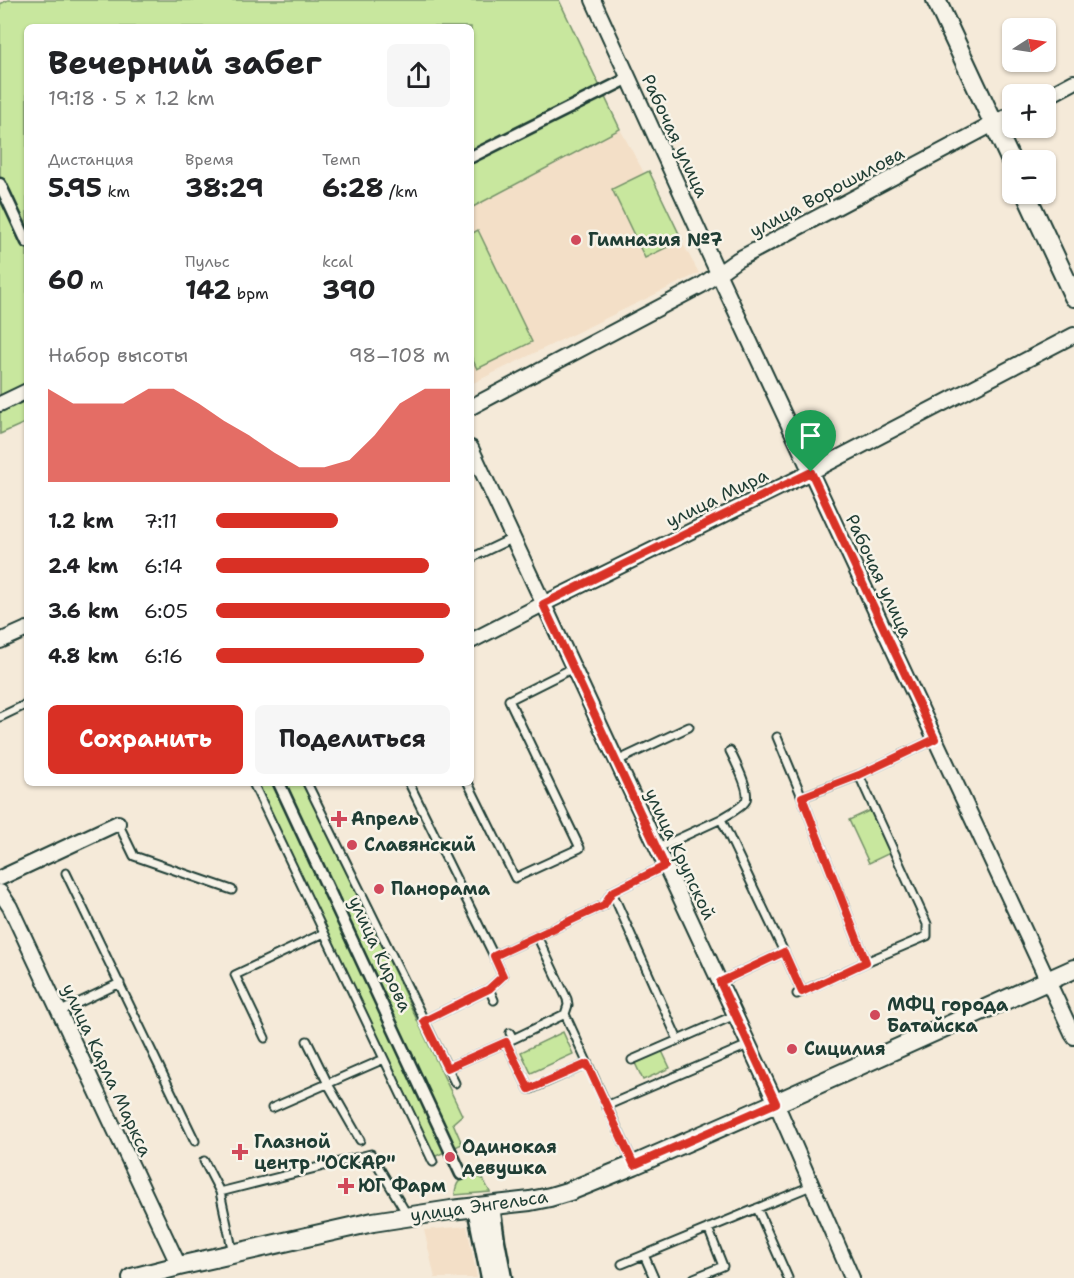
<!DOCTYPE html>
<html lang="ru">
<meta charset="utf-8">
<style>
:root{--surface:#fff;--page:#f6f6f6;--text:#202124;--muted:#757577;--accent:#d93025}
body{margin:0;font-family:"Shantell Sans",sans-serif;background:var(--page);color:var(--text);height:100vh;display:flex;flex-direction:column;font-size:22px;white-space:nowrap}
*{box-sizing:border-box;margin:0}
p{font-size:20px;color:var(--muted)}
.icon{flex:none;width:33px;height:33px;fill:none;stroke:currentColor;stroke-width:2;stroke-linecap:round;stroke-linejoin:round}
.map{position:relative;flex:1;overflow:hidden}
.panel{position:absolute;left:24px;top:24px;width:450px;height:762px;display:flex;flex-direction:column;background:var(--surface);border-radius:9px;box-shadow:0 2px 4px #0004}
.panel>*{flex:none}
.needle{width:39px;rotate:78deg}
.tools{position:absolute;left:1002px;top:18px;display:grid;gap:12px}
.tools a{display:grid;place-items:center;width:54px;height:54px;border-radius:9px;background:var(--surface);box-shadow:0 2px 4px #0004;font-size:30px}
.pin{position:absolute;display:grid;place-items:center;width:51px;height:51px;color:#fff;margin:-62px -26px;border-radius:50% 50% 50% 0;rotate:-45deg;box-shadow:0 0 6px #0007}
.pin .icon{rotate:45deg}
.round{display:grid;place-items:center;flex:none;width:63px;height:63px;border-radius:9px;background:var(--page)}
.headline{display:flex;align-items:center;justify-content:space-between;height:102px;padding:0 24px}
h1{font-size:33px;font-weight:700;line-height:45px}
.metrics{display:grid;grid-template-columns:repeat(3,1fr);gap:9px;height:102px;padding:6px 24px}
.metrics div{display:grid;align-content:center}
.metrics b{font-size:26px;font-weight:700}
.metrics small{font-size:16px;font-weight:400}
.metrics p{font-size:16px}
.chart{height:168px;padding:12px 24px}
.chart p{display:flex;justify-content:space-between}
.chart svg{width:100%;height:108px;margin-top:6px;fill:var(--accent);opacity:.7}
.cta{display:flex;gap:12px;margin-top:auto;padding:12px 24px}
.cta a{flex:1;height:69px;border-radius:9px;background:var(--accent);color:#fff;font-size:24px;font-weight:700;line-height:69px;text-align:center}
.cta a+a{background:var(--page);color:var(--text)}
ul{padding:0 24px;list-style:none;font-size:20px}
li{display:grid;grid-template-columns:96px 72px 1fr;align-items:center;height:45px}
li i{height:15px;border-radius:8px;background:var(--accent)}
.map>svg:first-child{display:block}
</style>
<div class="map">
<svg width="1074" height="1278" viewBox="0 0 1074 1278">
<rect width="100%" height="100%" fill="#f5ead9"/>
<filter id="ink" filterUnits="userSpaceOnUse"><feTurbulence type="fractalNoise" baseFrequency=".0167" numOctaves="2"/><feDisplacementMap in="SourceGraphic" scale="12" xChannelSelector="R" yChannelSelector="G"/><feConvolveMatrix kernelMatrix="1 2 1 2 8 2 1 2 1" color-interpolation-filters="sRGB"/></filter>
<g filter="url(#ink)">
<!-- built -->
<path fill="#f3dfc7" d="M620 129 699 273 473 383 471 379V208Z
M467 1226 477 1278H435L424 1230Z"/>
<!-- green -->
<path fill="#c8e79e" stroke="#749269" stroke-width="1.5" d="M8 0H559L620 129 471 208V27H27V422L0 434V4Z
M649 171 682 240 645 258 612 189Z
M478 230 532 342 477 369 471 356V234Z
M255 783H305L462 1115 453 1123 462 1144 434 1157Z
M871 810 890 853 869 863 849 820Z
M563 1032 573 1054 531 1073 521 1052Z
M662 1051 670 1068 643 1080 635 1063Z
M474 1175 483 1179 490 1192 455 1195C455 1182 461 1177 474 1175Z"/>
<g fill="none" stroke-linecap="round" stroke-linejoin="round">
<defs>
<path id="service" d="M471 558 513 538
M0 717 27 704
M777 737 802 797
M617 761 689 727
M859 775 802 797 866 962
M253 783 433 1162
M307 783 455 1083
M409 783 494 956
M468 783 515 878 580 848 509 700 573 668
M721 819C727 815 741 808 745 802 752 794 735 761 730 751
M118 823 134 856 232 890
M658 848 721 819 784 952 720 982
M66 873 195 1141
M612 892 678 1040 735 1015
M537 936 567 999 568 1005 565 1014
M784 952 802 992
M489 989 494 1000
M797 994 866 962 927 936V924L859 775 935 739
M59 1012 120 983
M424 1021 489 989 503 976 494 956 604 905 612 892 665 866
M265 1038 235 975 324 933
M513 1039 565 1014 634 1165
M307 1041 328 1084 360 1140
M506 1042 529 1089H531L587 1064
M632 1060 678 1040
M447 1068 513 1039 510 1033
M606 1106 748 1045
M272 1108 384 1059
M204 1161 220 1192 233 1253
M220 1192 371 1154 408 1216
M757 1208 788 1278
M644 1255 654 1278
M622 1264 811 1186
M694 1278 723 1266 708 1228"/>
<path id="pedestrian" d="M471 157 629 78
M0 184 27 242
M279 783 461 1174"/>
<path id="minor" d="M593 0 711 258 1074 1037
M1046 97 1074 82
M0 404 27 391
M471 407 702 285 737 260 1012 114
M471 448 776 1103 852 1278
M0 641 27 629
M471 641 543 604 811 472 1074 335
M0 878 118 823
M0 892 10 907 179 1266"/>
<path id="tertiary" d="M491 1206 496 1241 503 1278
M476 1208 490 1278"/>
<path id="secondary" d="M936 0 1012 163
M1026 194 1074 297
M132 1278 179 1266 373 1222 451 1210 530 1201 550 1197 570 1191 634 1165 776 1103 1074 969"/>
</defs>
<!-- service casing -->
<use href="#service" stroke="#1f3d34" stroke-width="11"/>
<!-- pedestrian casing -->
<use href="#pedestrian" stroke="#1f3d34" stroke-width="15"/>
<!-- minor casing -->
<use href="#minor" stroke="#1f3d34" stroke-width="18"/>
<!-- tertiary casing -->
<use href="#tertiary" stroke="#1f3d34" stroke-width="21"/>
<!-- secondary casing -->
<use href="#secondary" stroke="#1f3d34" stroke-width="22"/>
<!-- service -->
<use href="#service" stroke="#f7f3e8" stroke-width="7"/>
<!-- pedestrian -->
<use href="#pedestrian" stroke="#f7f3e8" stroke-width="10"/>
<!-- minor -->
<use href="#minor" stroke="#f7f3e8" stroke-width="14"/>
<!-- tertiary -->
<use href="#tertiary" stroke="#f7f3e8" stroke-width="16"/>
<!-- secondary -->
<use href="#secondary" stroke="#f7f3e8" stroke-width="18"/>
</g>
</g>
<g fill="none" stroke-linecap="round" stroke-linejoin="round" filter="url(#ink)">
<defs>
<path id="route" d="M811 472 935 739 859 775 802 797 866 962 802 992 784 952 720 982 776 1103 634 1165 587 1064 529 1089 506 1042 447 1068 424 1021 489 989 503 976 494 956 604 905 612 892 665 866 543 604Z"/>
</defs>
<!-- route casing -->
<use href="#route" stroke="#fff" stroke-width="12"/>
<!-- route -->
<use href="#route" stroke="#d93025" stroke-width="8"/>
</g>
<!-- markers -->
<g fill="#d1495b" stroke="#f7f3e8" stroke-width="2">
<circle cx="576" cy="240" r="6"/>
<path d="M336 810h6v6h6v6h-6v6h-6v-6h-6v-6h6z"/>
<circle cx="352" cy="845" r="6"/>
<circle cx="379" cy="889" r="6"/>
<circle cx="875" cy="1015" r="6"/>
<circle cx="792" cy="1049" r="6"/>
<path d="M237 1143h6v6h6v6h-6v6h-6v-6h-6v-6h6z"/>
<circle cx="450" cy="1157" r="6"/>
<path d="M343 1177h6v6h6v6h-6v6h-6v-6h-6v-6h6z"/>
</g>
<g text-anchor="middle" stroke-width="5" stroke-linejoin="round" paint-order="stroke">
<!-- street labels -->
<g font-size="18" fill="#1f3d34" stroke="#f7f3e8">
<text transform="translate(675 136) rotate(65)" y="6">Рабочая улица</text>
<text transform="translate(827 192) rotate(-28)" y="6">улица Ворошилова</text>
<text transform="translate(717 498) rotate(-26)" y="6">улица Мира</text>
<text transform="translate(879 576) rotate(65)" y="6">Рабочая улица</text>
<text transform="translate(680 854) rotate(65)" y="6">улица Крупской</text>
<text transform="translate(380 954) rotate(65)" y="6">улица Кирова</text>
<text transform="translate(107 1070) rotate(65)" y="6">улица Карла Маркса</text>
<text transform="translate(479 1206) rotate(-8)" y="6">улица Энгельса</text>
</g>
<!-- poi labels -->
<g font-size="18" font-weight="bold" fill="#1f3d34" stroke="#f7f3e8" text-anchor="start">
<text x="588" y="246">Гимназия №7</text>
<text x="351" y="825">Апрель</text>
<text x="364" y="851">Славянский</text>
<text x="391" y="895">Панорама</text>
<text x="887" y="1011">МФЦ города<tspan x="887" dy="21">Батайска</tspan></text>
<text x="804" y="1055">Сицилия</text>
<text x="254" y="1148">Глазной<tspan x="254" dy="21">центр "ОСКАР"</tspan></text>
<text x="462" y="1153">Одинокая<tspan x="462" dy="21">девушка</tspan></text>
<text x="358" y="1192">ЮГ Фарм</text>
</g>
</g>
</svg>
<div class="tools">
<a><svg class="needle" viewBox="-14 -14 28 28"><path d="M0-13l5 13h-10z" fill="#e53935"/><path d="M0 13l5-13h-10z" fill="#757577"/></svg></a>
<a>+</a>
<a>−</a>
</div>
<div class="pin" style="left:811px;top:472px;background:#1e9e55"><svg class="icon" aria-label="arrive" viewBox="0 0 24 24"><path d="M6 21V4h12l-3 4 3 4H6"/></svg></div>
<section class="panel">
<div class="headline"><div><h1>Вечерний забег</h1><p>19:18 · 5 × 1.2 km</p></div><a class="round"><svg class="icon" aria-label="share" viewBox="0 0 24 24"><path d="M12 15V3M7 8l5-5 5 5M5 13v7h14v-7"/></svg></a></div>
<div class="metrics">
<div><p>Дистанция</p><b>5.95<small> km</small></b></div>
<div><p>Время</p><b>38:29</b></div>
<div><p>Темп</p><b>6:28<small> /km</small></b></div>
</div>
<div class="metrics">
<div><b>60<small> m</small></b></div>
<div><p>Пульс</p><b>142<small> bpm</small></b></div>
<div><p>kcal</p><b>390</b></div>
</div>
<div class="chart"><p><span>Набор высоты</span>98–108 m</p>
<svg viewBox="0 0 160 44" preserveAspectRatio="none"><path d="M0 44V6L10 12L20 12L30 12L40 6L50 6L60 12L70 19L80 25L90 32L100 38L110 38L120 35L130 25L140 12L150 6L160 6V44z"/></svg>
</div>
<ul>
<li><b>1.2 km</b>7:11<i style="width:52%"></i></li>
<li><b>2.4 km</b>6:14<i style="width:91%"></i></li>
<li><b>3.6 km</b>6:05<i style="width:100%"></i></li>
<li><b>4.8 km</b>6:16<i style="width:89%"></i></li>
</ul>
<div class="cta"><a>Сохранить</a><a>Поделиться</a></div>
</section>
</div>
